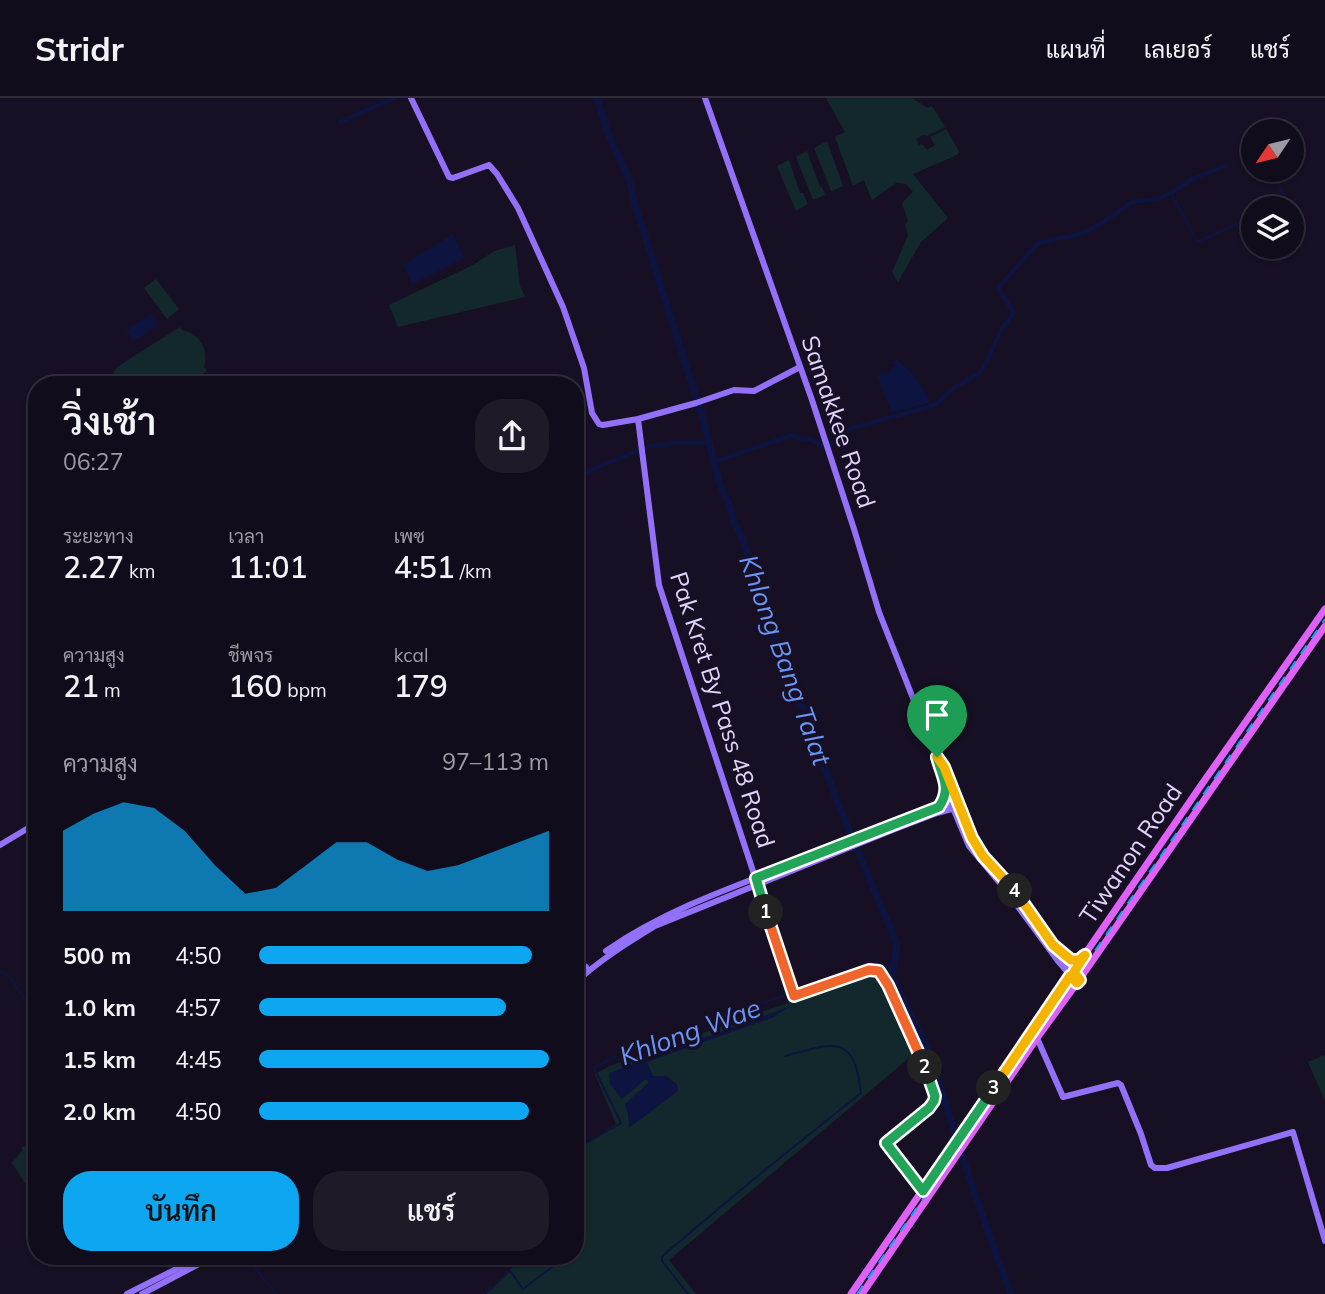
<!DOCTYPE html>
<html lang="th">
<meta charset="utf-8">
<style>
:root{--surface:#110c1b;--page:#1e1a28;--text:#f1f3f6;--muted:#9c9ba3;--line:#302c3a;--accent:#0da7f1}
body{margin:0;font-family:Mulish,Sarabun,sans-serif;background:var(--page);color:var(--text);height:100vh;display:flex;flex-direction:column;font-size:26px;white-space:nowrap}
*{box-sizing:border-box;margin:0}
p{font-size:23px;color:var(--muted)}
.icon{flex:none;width:38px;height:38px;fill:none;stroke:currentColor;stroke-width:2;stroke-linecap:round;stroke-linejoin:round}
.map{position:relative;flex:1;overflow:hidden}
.sheet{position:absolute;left:28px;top:278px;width:556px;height:889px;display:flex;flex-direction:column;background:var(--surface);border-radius:28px;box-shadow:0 2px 5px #0004,0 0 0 2px var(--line)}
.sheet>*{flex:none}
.needle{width:46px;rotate:235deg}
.buttons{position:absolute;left:1241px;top:21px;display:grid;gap:14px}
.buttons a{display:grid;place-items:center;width:63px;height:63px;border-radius:50%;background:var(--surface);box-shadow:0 2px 5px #0004,0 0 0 2px var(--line);font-size:35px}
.pin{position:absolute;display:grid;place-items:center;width:60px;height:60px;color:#fff;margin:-72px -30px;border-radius:50% 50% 50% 0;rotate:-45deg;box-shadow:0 0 7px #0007}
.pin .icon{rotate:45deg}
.km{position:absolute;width:35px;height:35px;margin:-18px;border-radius:50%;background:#222;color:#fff;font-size:19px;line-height:35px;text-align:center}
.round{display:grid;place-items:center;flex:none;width:74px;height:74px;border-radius:28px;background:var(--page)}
.headline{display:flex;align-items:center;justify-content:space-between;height:119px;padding:0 35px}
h1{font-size:38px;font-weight:600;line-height:52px}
.metrics{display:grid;grid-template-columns:repeat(3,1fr);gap:10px;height:119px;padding:7px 35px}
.metrics div{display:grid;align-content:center}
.metrics b{font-size:30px;font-weight:600}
.metrics small{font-size:19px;font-weight:400}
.metrics p{font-size:19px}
.chart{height:196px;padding:14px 35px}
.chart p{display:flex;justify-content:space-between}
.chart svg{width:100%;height:126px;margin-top:7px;fill:var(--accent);opacity:.7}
.cta{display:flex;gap:14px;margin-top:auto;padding:14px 35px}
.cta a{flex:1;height:80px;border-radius:28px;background:var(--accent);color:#111;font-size:28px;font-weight:600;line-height:80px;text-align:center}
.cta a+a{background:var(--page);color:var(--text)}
ul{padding:0 35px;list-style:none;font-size:23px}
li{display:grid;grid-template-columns:112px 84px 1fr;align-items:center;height:52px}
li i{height:18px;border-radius:9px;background:var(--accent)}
header{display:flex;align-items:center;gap:42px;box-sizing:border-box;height:98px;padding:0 35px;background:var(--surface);border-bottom:2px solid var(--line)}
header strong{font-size:33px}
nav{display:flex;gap:38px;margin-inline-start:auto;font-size:24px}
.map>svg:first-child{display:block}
</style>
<header>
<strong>Stridr</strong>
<nav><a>แผนที่</a><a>เลเยอร์</a><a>แชร์</a></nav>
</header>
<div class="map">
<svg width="1325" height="1196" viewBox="0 0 1325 1196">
<rect width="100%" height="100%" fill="#171024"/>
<!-- green -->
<path fill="#13282d" d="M826 0H912L928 10 932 8 945 29 927 38 923 37 916 41 919 47 922 46 927 52 935 47 930 39 946 31 959 53 957 57 913 76 948 120 921 144 898 184 892 174 908 138 905 127 908 123 902 105 913 94 906 86 896 85 872 102 864 82 853 88 835 39 845 34Z
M827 43 843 88 831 93 814 50Z
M807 53 820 89H822L825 97 813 102 796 59Z
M789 62 800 95H803L808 106 796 113 777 68Z
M515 147 520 188 525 199 398 229 389 207 473 167 494 153Z
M156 181 179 211 167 221 144 190Z
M180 229 182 232C200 236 209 251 204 269L207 273 185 287H86L106 276 111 283 113 276 117 269Z
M872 875 883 883 915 955 669 1162 696 1196H483L524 1159 576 1158V1052L616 1026 595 976 610 968Z
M1325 957V1003L1308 964Z
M33 1046 37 1060V1083L25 1085 12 1065 22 1053V1049Z"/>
<!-- water -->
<path fill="#0d1440" d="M453 136 464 160 412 186 403 167Z
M151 216 158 228 133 243 126 232Z
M897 262C909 271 927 290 929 305L894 314 891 313 877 279 883 273 885 276 892 272 891 270 895 267 893 264Z
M791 908 772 920 647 964 653 978H666L677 986 678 993 629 1030 628 1016 625 1006 649 984 646 981 622 1001 610 986 609 975Z"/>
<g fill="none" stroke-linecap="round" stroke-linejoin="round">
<!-- stream -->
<path stroke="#0d1440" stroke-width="2" d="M1171 95 1197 143H1200L1253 118
M1268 110 1282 103 1284 100 1279 88
M0 873 8 877 37 918
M796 893 868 868 882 867 894 870
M576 1051 621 1025 594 970 615 959 791 895
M245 1158 276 1196
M485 1196 510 1173 523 1191 556 1166 552 1158
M688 1196 662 1163V1159L668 1153 766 1071 861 995C854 933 832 946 785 958"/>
<!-- canal -->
<path stroke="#0d1440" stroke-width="4.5" d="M340 24 394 0
M830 347 849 331 935 307 954 290 978 276 983 271 1002 230 1014 215 998 190 1038 145 1084 135 1105 123 1132 104 1158 101 1171 95 1194 80 1226 68
M713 364 792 337 803 342 809 341 825 349
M576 378 647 349 673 345H708"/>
<!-- river -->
<path stroke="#0d1440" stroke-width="7" d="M597 0 607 33 629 81 636 110 704 324 719 384 728 404 734 424 742 439 761 499 768 511 772 526 774 545 785 567 795 602 807 612 804 622 811 634 845 723 897 846 892 879 927 948 976 1100 1011 1196"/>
<!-- secondary -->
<path stroke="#9271f8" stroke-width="6" d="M411 0 449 79 453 80 489 67 497 76 518 110 563 209 584 270 592 315 599 326 603 327 638 321 696 305 734 292 754 293 800 269
M705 0 812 302 854 431 879 514 929 641 937 659 944 669 972 740 983 758 1011 788 1074 875
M638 321 659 487 794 898 869 872 879 873 883 878C892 894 937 989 935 1001 934 1004 931 1007 929 1010L886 1045 923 1093
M938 664 953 710 969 748 1005 791 1058 863 1077 885
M0 747 30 729 37 739
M606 853C668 810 741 786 811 759 860 741 908 720 957 703
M576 878 586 869
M576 884C600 862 627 845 655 828L895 731 937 715 959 709
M1037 940 1063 999 1118 985 1121 987 1141 1036 1151 1067 1155 1070H1167L1293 1034 1325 1143
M127 1196 202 1158
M142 1196 214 1158"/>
<!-- primary -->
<path stroke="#e061f7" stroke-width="7" d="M1053 847 1071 862H1079L1084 858
M851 1196 1202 686 1325 511
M862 1196 1037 940 1077 885 1325 528"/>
<!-- rail -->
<path stroke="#0da7f1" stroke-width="2" stroke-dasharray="10 9" stroke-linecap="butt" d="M857 1196 1325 521"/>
</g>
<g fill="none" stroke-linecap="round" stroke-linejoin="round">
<defs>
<path id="split-1" d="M766 814 756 780 939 709C952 690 942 679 937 659"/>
<path id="split-2" d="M766 814 794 898 869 872 879 873 888 887 925 969"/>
<path id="split-3" d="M925 969 935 998 934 1003 929 1010 886 1045 923 1093 994 990"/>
<path id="split-4" d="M994 990 1070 878 1077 885 1080 882 1074 874 1085 857 1079 862H1071L1053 847 1015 793"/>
<path id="split-5" d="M937 659 944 669 972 740 983 758 1015 793"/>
</defs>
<!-- split-1 casing -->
<use href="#split-1" stroke="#fff" stroke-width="14"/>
<!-- split-2 casing -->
<use href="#split-2" stroke="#fff" stroke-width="14"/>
<!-- split-3 casing -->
<use href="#split-3" stroke="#fff" stroke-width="14"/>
<!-- split-4 casing -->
<use href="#split-4" stroke="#fff" stroke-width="14"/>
<!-- split-5 casing -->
<use href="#split-5" stroke="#fff" stroke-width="14"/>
<!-- split-1 -->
<use href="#split-1" stroke="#22a559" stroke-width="9"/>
<!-- split-2 -->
<use href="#split-2" stroke="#f0652b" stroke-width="9"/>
<!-- split-3 -->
<use href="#split-3" stroke="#22a559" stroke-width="9"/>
<!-- split-4 -->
<use href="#split-4" stroke="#f5b400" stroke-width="9"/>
<!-- split-5 -->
<use href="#split-5" stroke="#f5b400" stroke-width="9"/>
</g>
<g text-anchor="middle" stroke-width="7" stroke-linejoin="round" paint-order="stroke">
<!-- street labels -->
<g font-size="24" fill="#e2d4fd" stroke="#171024">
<text transform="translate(838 324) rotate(71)" y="8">Samakkee Road</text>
<text transform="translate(722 612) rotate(72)" y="8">Pak Kret By Pass 48 Road</text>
<text transform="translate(1131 756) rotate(-56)" y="8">Tiwanon Road</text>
</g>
<!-- water labels -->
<g font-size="26" font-style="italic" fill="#6895f7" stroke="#171024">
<text transform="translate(785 562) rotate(70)" y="9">Khlong Bang Talat</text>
<text transform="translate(690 934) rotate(-20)" y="9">Khlong Wae</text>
</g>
</g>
</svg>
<div class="buttons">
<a><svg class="needle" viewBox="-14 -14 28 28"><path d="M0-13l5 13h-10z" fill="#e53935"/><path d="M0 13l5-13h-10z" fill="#9c9ba3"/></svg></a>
<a><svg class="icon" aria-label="layers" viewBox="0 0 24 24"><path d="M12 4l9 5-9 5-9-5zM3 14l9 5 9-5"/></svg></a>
</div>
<div class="pin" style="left:937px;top:659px;background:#1e9e55"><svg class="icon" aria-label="arrive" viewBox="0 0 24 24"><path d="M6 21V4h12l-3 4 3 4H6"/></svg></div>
<b class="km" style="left:766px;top:814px">1</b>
<b class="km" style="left:925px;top:969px">2</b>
<b class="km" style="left:994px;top:990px">3</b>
<b class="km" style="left:1015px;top:793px">4</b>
<section class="sheet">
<div class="headline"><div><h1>วิ่งเช้า</h1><p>06:27</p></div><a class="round"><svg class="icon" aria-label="share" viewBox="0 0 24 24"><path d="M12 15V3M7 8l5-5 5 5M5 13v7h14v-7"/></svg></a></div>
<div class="metrics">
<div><p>ระยะทาง</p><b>2.27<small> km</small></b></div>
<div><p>เวลา</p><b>11:01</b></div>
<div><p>เพซ</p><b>4:51<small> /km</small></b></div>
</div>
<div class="metrics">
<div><p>ความสูง</p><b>21<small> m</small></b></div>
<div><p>ชีพจร</p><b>160<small> bpm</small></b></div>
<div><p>kcal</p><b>179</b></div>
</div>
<div class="chart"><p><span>ความสูง</span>97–113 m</p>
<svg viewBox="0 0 160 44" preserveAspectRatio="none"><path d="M0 44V16L10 10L20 6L30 8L40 16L50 28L60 38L70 36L80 28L90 20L100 20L110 26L120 30L130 28L140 24L150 20L160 16V44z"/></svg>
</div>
<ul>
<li><b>500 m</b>4:50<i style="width:94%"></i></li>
<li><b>1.0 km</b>4:57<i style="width:85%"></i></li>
<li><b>1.5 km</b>4:45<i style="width:100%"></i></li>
<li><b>2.0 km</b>4:50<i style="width:93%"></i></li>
</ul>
<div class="cta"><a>บันทึก</a><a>แชร์</a></div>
</section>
</div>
